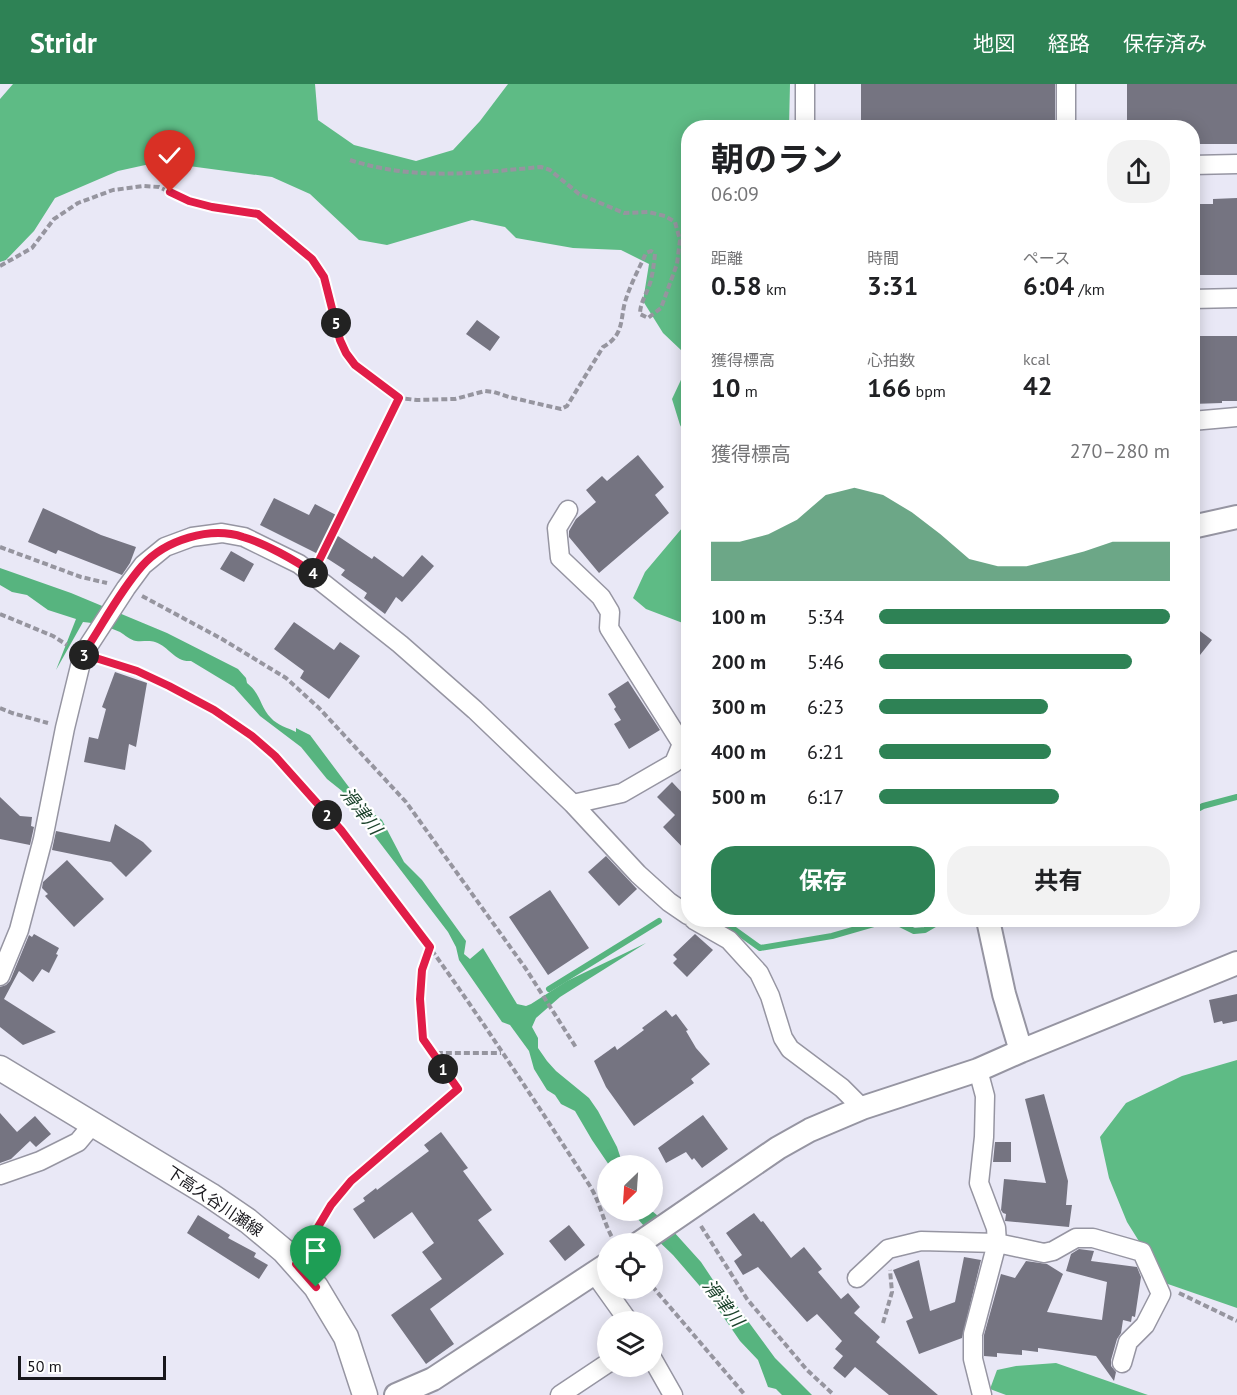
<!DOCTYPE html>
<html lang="ja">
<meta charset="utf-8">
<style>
:root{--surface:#fff;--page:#f2f2f2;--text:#202124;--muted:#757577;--accent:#2e8255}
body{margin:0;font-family:"PT Sans","Noto Sans JP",sans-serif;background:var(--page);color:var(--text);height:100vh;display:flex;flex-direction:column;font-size:22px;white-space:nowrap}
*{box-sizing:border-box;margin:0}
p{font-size:20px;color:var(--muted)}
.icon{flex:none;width:33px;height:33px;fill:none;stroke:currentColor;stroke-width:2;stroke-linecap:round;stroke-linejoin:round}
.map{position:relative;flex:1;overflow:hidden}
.panel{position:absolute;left:681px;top:36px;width:519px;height:807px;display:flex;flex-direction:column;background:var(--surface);border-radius:24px;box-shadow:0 3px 15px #0003}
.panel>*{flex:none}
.needle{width:39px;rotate:205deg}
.controls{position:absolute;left:597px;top:1071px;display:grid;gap:12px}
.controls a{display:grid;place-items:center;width:66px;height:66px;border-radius:50%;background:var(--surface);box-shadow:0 3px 15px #0003;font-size:30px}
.scale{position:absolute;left:18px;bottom:15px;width:148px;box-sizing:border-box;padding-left:6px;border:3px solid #18171c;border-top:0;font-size:16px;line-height:21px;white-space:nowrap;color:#18171c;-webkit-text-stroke:4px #fff;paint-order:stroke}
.pin{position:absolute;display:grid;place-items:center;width:51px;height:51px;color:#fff;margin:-62px -26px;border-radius:50% 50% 50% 0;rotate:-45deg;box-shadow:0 0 6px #0007}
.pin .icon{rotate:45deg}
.km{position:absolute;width:30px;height:30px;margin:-15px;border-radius:50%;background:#222;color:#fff;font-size:16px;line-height:30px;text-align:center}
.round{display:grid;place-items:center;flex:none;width:63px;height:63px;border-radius:24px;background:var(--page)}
.headline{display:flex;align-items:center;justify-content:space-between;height:102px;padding:0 30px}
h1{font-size:33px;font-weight:700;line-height:45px}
.figures{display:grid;grid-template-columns:repeat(3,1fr);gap:9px;height:102px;padding:6px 30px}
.figures div{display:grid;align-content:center}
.figures b{font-size:26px;font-weight:700}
.figures small{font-size:16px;font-weight:400}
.figures p{font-size:16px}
.chart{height:168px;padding:12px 30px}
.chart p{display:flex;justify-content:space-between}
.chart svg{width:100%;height:108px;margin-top:6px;fill:var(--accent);opacity:.7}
.cta{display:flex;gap:12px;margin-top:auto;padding:12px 30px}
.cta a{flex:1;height:69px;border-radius:24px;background:var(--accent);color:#fff;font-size:24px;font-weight:700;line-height:69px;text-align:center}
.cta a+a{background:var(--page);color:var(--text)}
ul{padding:0 30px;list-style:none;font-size:20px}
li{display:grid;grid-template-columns:96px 72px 1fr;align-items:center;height:45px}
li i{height:15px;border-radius:8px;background:var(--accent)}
header{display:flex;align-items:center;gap:36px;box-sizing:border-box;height:84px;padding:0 30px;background:var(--accent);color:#fff}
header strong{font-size:28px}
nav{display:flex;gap:33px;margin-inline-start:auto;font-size:21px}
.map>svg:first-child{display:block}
</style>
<header>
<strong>Stridr</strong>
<nav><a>地図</a><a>経路</a><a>保存済み</a></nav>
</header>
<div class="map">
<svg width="1237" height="1311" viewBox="0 0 1237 1311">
<rect width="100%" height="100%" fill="#e9e8f6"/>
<!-- forest -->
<path fill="#5ebb85" d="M13 0H315L318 36 354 61 416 77 453 66 480 37 508 0H790L789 43 688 44V355L680 341 672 315 687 283 682 267 663 249 643 217 649 180 621 166 573 164 516 154 505 143 472 136 387 161 359 156 310 110 272 93 159 78 118 87 55 114 34 147 6 176 0 178V15Z
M688 437V541L646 525 633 514 645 488Z
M1237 976V1224L1165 1199 1127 1138 1109 1094 1100 1053 1126 1019 1182 992Z
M1056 1279 1145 1310 1148 1311H1006L990 1305 997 1286 1016 1282Z"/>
<!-- water -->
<path fill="#57b47f" d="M0 484 71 509 167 549 238 585 246 594 247 599C261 610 260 623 271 634 277 641 288 644 296 648V644L310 651 363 722 382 736 404 778 422 796 466 857 464 870 470 875 483 864 517 920 526 922 531 920 567 897 646 859 560 913 536 934 532 943 538 954V964L547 977 556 987 589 1014 598 1027 617 1063 623 1081H609L592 1056 575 1027 561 1020 555 1011 547 1006 534 985 529 967 510 941 502 938 459 876 456 863 448 848 367 742 342 707 327 695 301 663 260 632 234 603 191 577C174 578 170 563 155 558 149 556 142 558 136 557 130 556 125 551 120 548 109 543 96 539 83 538L56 586 76 535 48 526 27 511 12 508 0 501Z
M631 1127H652L664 1137 701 1178 719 1205 731 1214 775 1274 812 1311H782L776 1305 768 1303 758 1276 740 1257 711 1215 673 1171 650 1149Z"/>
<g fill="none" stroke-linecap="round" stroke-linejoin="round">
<!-- stream -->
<path stroke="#57b47f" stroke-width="6" d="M1192 728 1203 722 1237 713
M721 836 760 864 832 852 884 837H894L914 847 925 846 942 836
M549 905 659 837"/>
</g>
<!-- building -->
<path fill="#757481" d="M861 0H1055V44H861Z
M1127 0H1237V60H1192V44H1127Z
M1237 114V191H1198V145H1192V120H1213V115Z
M477 236 500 253 490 267 466 250Z
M1192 252H1237V317H1222V319L1192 320Z
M638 371 664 403 655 411 669 429 599 489 569 453V447L576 435 596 418 586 406 602 392 607 397Z
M274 414 309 431 315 420 336 431 329 446 372 475 374 472 403 493 422 471 434 482 402 518 396 513 385 530 364 514 367 509 341 491 345 486 328 475 260 441Z
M43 424 101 451 136 463 130 479 122 491 58 466 56 470 28 458Z
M231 467 254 480 244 498 220 485Z
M294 538 334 566 340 558 360 572 329 615 300 594 304 587 274 565Z
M1192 541 1212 556 1192 581Z
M115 588 147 599 136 663 129 660 125 686 84 678 89 653 98 655 106 625 102 623Z
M628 597 660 646 629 665 614 640 621 636 614 625 616 623 608 610Z
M672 698 688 715V769L663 743 675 731 657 713Z
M0 713 20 732 32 733 31 742 34 743 30 761 0 755Z
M115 740 143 758 152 767 126 793 111 778 52 766 56 747 110 758Z
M606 772 637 805 619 822 588 788Z
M67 776 104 815 74 843 45 812 48 810 42 804 43 798Z
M550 806 589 864 548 891 509 833Z
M34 850 59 864 56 870 58 871 49 889 42 885 33 898 19 887 4 915 56 948 23 961 0 943V903L6 901 10 897 29 851 32 853Z
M695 850 713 866 687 893 673 879 677 875 673 871Z
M1237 910V937L1223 940 1222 937 1214 939 1209 916Z
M666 926 672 933 676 930 688 946 686 947 696 964 710 980 691 995 694 999 634 1042 606 1003 594 977 615 962 617 966 644 946 642 944Z
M1044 1010 1068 1097 1066 1121H1072L1069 1143 1005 1137 1006 1130 1003 1129 1001 1126 1004 1095 1046 1099 1025 1015Z
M0 1029 17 1048 35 1032 51 1050 36 1063 30 1057 11 1075 0 1079Z
M703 1031 728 1065 702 1084 694 1074 692 1076 686 1068 666 1079 658 1064Z
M441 1048 468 1084 463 1087 492 1126 478 1136 504 1170 430 1225 454 1260 426 1280 391 1231 442 1195 422 1168 434 1159 412 1128 374 1155 353 1125 365 1117 363 1114 376 1104 377 1106 429 1067 424 1061Z
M995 1058H1011V1078H993Z
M754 1129 761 1138 763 1137 791 1174 804 1163 822 1185 818 1188 841 1215 848 1209 860 1223 854 1229 880 1253 876 1258 938 1311H889L855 1283 845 1294 833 1284 843 1272 835 1265 842 1257 817 1230 807 1238 758 1183 743 1191 734 1177 742 1171 726 1149Z
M198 1131 230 1151 228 1154 256 1169 254 1173 268 1181 259 1195 187 1149Z
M569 1141 585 1161 565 1177 549 1157Z
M1079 1165 1094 1167 1091 1177 1137 1183 1141 1193 1135 1233 1132 1232 1131 1238 1123 1236 1121 1249 1117 1255 1111 1276V1282L1116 1288 1114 1297 1096 1272 1038 1264V1268L1022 1266V1271L997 1269V1273L984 1272V1251L1001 1190 1015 1194 1026 1177 1047 1180 1063 1190 1047 1228 1102 1236 1107 1198 1066 1187 1071 1170Z
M964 1173 981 1176 962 1254 919 1270 906 1237 913 1234 893 1186 919 1176 930 1227 955 1218Z"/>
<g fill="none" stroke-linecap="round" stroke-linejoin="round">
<defs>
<path id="minor" d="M1066 0V44
M805 44V0
M1192 81 1237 80
M1192 215 1237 214
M1192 337 1237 333
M568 426 557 444 560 474 601 513 610 528 609 544 682 660 674 679 622 709 573 720
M694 836 729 856 759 889 770 912 783 954 790 965 842 1004 862 1024
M0 892 19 846 43 755 65 644 83 570 126 504 143 481 165 463 192 453 222 449 244 453 299 480 400 560 475 626 573 720 638 790 669 818 688 831
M978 986 985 1012 984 1053 979 1099 996 1144 997 1159 973 1250V1275L982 1311
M0 1091 40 1077 78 1058 93 1040
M594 1189 629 1238
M857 1194 888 1165 921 1157 997 1159 1044 1169 1053 1167 1076 1154H1093L1142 1168 1161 1210 1145 1241 1128 1258 1122 1279
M652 1274 673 1311
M560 1311 608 1279"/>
<path id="tertiary" d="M1192 443 1237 433
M988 836 1004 910 1021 967
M638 1160 778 1064 810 1046 862 1024 978 986 1021 967 1237 879
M396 1311 433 1295 608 1180"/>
<path id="secondary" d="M0 984 210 1111 248 1137 284 1167 316 1203 346 1253 365 1311"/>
</defs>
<!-- minor casing -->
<use href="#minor" stroke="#9695a2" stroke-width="21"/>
<!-- tertiary casing -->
<use href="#tertiary" stroke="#9695a2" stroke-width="26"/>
<!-- secondary casing -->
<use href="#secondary" stroke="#9695a2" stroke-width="27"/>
<!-- path -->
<path stroke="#96959f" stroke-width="4" stroke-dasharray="6 3" stroke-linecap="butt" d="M350 76C414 97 475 89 541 83L550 86 579 110 624 129 648 128 665 132 675 138 680 156 677 180 661 224 648 234 640 230C640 218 648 208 651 196 653 187 654 179 655 170L651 167 646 169C639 185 630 201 625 218 620 237 624 251 603 263L567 322 561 325 509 313 494 308 485 307 455 315 417 316 399 314
M0 182 32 164 54 135 78 119 113 106 144 102 159 103 189 117 212 123 258 130 319 183 324 193 340 256 346 269 355 281 399 314 320 475
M0 463 81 493 107 499
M142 512 222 555 286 594 319 624 406 718 526 885 577 965
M0 530 53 552 67 561
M101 576C156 592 209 617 254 654 299 691 335 740 371 785 450 886 520 994 590 1102 601 1120 604 1142 616 1160
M0 624 12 629 48 639
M430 863 422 887 420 915 423 955 432 969
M701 1142 747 1215 807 1286 834 1311
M307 1163 331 1121 351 1097 458 1005 432 969H501
M652 1202 745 1311
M1179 1209 1237 1237
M883 1239 892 1208 890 1186"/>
<!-- minor -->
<use href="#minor" stroke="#fff" stroke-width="18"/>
<!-- tertiary -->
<use href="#tertiary" stroke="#fff" stroke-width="22"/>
<!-- secondary -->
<use href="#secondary" stroke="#fff" stroke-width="24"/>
</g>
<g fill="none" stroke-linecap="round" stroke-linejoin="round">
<defs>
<path id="route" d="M170 108 189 117 212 123 258 130 312 175 324 193 340 256 346 269 355 281 399 314 313 489C295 476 264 459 243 453 210 442 165 456 142 482 119 508 102 542 83 570L137 587 169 602 214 626 252 652 275 672 341 746 430 863 422 886 420 915 423 955 458 1005 351 1097 331 1121 296 1180 316 1203"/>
</defs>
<!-- route casing -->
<use href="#route" stroke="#fff" stroke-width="12"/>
<!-- route -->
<use href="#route" stroke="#e11d48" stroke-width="8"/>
</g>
<g text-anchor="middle" stroke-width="4.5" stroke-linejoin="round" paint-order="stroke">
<!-- street labels -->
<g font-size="16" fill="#18171c" stroke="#fff">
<text transform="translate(215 1117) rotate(34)" y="6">下高久谷川瀬線</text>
</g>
<!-- water labels -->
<g font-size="18" font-style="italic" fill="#1d442d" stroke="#fff">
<text transform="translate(361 727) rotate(52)" y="6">滑津川</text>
<text transform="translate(723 1219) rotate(52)" y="6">滑津川</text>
</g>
</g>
</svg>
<div class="controls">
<a><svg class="needle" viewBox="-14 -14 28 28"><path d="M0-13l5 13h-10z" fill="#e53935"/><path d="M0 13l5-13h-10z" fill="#757577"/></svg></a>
<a><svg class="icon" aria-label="locate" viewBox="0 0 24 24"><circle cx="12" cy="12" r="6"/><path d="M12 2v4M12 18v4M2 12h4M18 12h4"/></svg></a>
<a><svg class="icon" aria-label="layers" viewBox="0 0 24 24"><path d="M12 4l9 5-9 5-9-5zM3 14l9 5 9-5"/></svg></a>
</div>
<div class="scale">50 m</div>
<div class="pin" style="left:316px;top:1203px;background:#1e9e55"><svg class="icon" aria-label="arrive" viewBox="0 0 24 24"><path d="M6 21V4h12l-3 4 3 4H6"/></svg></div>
<div class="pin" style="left:170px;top:108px;background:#d93025"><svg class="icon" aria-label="check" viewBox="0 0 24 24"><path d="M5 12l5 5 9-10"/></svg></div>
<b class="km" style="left:443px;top:985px">1</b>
<b class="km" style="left:327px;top:731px">2</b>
<b class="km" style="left:84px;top:571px">3</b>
<b class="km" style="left:313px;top:489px">4</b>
<b class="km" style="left:336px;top:239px">5</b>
<section class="panel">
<div class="headline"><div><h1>朝のラン</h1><p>06:09</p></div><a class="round"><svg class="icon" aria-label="share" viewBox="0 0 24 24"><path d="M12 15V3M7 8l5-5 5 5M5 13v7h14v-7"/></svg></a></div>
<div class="figures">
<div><p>距離</p><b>0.58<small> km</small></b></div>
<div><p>時間</p><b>3:31</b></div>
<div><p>ペース</p><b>6:04<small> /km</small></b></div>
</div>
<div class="figures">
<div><p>獲得標高</p><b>10<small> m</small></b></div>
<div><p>心拍数</p><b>166<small> bpm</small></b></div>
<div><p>kcal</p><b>42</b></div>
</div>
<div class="chart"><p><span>獲得標高</span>270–280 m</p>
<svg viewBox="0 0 160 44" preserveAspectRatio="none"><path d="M0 44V28L10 28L20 25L30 19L40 9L50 6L60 9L70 16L80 25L90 35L100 38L110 38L120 35L130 32L140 28L150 28L160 28V44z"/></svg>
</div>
<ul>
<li><b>100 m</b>5:34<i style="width:100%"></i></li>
<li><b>200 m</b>5:46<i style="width:87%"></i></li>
<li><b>300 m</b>6:23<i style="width:58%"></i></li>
<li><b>400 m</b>6:21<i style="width:59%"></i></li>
<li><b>500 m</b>6:17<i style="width:62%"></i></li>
</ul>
<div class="cta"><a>保存</a><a>共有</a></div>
</section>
</div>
